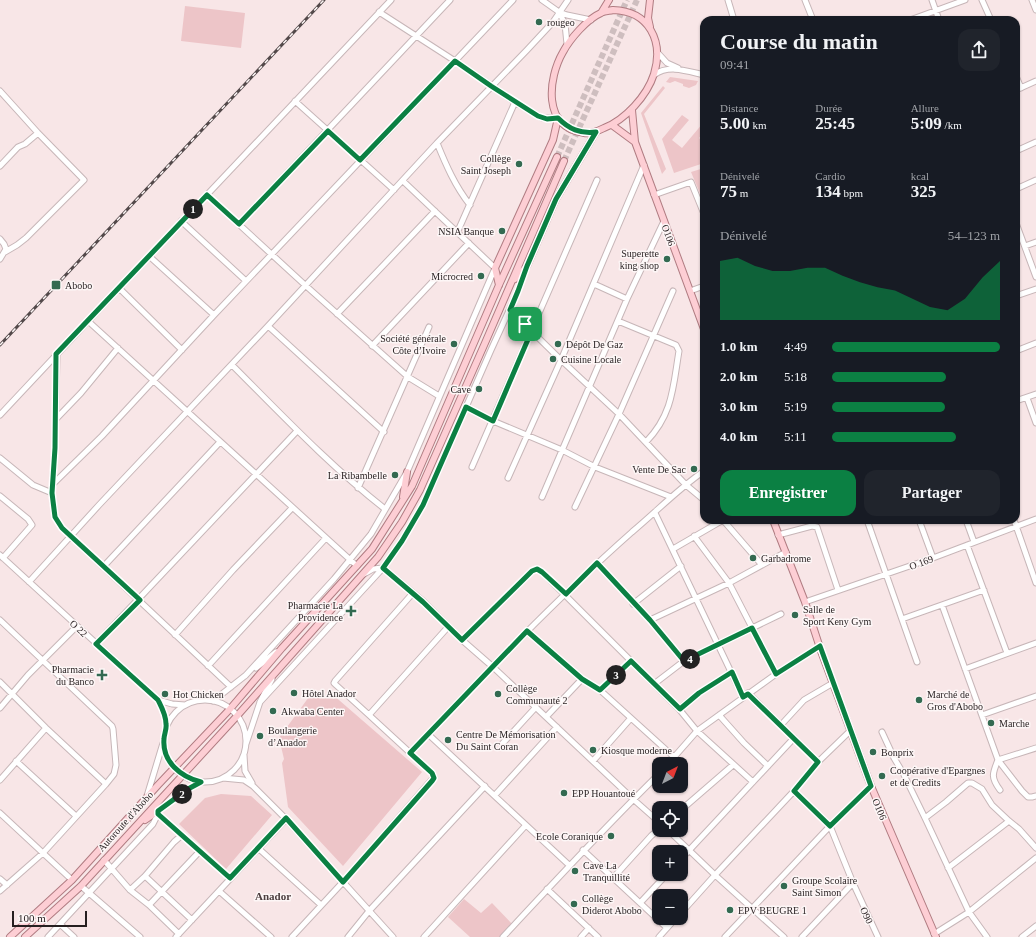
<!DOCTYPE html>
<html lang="fr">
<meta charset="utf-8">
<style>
:root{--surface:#171b24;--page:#20242c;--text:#f1f3f6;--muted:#9ea1a6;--accent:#0b8043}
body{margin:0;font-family:"Times New Roman",serif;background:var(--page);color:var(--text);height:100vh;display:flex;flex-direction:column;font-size:15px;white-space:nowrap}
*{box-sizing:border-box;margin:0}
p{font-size:13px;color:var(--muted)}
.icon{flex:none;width:22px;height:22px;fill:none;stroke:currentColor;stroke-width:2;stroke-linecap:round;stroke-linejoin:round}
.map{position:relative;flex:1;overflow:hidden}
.panel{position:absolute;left:700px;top:16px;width:320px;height:508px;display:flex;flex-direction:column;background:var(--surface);border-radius:12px;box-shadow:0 1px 3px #0004}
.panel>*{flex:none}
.needle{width:26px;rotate:42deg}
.tools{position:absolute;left:652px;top:757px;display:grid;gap:8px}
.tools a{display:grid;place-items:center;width:36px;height:36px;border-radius:8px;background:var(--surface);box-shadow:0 1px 3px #0004;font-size:20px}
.scale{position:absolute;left:12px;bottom:10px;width:75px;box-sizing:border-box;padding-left:4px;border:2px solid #261f20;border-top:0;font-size:11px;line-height:14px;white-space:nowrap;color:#261f20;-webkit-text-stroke:3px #fdf6f6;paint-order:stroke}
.pin{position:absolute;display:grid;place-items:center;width:34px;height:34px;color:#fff;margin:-17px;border-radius:8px;box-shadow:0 2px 6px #0006}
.km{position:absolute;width:20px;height:20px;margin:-10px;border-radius:50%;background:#222;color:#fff;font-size:11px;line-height:20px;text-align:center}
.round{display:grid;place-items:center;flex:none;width:42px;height:42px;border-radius:12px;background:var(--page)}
.headline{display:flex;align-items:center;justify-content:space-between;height:68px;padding:0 20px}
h1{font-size:22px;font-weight:600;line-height:30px}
.metrics{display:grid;grid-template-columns:repeat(3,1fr);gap:6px;height:68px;padding:4px 20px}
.metrics div{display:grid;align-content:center}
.metrics b{font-size:17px;font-weight:600}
.metrics small{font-size:11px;font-weight:400}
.metrics p{font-size:11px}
.chart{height:112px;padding:8px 20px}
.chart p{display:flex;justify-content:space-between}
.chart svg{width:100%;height:72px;margin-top:4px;fill:var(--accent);opacity:.7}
.button{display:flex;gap:8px;margin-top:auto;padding:8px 20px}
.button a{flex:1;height:46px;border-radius:12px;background:var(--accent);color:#fff;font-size:16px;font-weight:600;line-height:46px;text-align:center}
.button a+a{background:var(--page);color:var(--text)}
ul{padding:0 20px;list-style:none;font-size:13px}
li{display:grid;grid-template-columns:64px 48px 1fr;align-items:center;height:30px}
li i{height:10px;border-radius:5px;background:var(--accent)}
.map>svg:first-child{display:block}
</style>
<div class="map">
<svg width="1036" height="937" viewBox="0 0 1036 937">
<rect width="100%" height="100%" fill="#f8e6e7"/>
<!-- green -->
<path fill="#edc5c8" d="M185 6 245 13 241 48 181 41Z
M670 77 698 81 696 85 689 88 683 86V84L675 81 670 83 666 82Z
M663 86 665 88 644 114 666 169 662 174 641 113Z
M682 115 689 120 672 140 682 148 703 123 704 124V132L699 138 704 143V163L674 173 662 139Z
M704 168V203L691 172Z
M314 690 324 698 332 694 422 772 343 866 288 807 282 763 284 759 279 738Z
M221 794 251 796 272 815 226 869 179 824 205 798Z
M464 899 481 913 492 903 513 925 503 937H470L448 917Z"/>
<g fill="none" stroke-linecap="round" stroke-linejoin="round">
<!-- major-tunnel -->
<path stroke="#cebebf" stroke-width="6" stroke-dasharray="6 3" stroke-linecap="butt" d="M557 157 627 0
M564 161 637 0"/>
<defs>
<path id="minor" d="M542 0 559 12 567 15 591 20
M728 0 734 20
M805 0 813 20
M932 0 939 20
M982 0 991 20
M1032 0 1036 10
M379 12 455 61 515 102 542 118H558
M559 12 565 24 567 44
M910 20 965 0
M657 52 667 63 678 68
M654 75C669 64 687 71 704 75
M1016 76 1021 88
M1016 90 1036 81
M0 91 38 133 84 180 26 238 17 245 5 252
M295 101 394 190
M437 143C446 165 455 186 470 205
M1016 151 1036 142
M0 166 18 147 25 144 38 133
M1016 189 1036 180
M207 195 305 285 408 377 439 396
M654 195 691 182 704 214
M181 221 246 281
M1016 223 1036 277
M239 224 450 0
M457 233 515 102
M0 239 4 244 6 249 0 259
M1025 246 1036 242
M149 256 214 315
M594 284 627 299
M119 288 182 350
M690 291 704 286
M1016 296 1036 289
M510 310 561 360 619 414 686 485 704 500
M337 314 435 211
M88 321 357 566
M618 321 676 345 679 351C673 387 673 414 646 442
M268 326 384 432
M372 346 469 243
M1016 351 1036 343
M57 354 55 448 52 493 55 517 62 528 231 687
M232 365C281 414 330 466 385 509
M1027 398 1036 423
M1016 401 1036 394
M466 407 493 421 562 450 595 467 671 497
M0 415 119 288 391 0
M56 419 81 393 118 348
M0 458 33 485 52 493
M472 467 597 180
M508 478 561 360 644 165
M53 484 102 436 214 315 513 0
M358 488 429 327
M0 496 28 519 32 525 3 558
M542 497 627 299 664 221
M575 507 619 414 673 291
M655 513 743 697
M723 520 762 565
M867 520 917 662
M919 520 933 558
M966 520 974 542
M1014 520 1036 583
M778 535 812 526 817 527 838 590
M694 536 729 583 776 674
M967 545 1007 653
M673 549 723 520
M0 555 158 700 172 704 185 705
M597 563 650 620 684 661
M103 567 220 442
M364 574 373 569 383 568 423 601 462 640 493 667 633 799 659 822
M29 582 99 505 268 326 437 143 527 50 553 22 568 0
M413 593 335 681 334 683 336 685 369 715 448 627
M805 602 933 558 1036 519
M633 604 681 566
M942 605 998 760 1022 791 1028 797H1032L1036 796
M902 619 984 590
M0 620 112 726 113 729 116 765 114 774 106 784 43 853 0 891
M650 620 729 583 786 552
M527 631 582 679 600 690 674 757
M175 635 233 570 292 508
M462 640 532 571 537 569 542 572 679 709 697 731 753 782
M96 644 297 431
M208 666 326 538
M256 668 276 652
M965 669 1036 643
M245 676 334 579 371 534 407 472 495 268 403 181
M0 682 46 728 106 784
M654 684 684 661 781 614
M600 690 631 661
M748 693 818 762
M158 700 164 712 167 725
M164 741a41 41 0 1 1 82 0a41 41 0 1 1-82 0Z
M213 701 246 675
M260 702 383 568 402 541 423 505 491 350 518 291 526 268
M0 708 28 675 77 626
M679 709 699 693 732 672
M719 715 744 743 768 766
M982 715 1036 696
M546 717 582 679
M781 725 804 700 833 683
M882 732 894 758 903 773 925 818 969 912 987 937
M428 734 569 865
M246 744 260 702 272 679
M502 744 536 707
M410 753C482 677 554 601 632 532 656 512 678 489 704 471
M244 755 245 771 252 783
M998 760 1036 748
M998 760C992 774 991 778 1000 790
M16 761 76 816
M593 761 631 718
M668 764 697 731 776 674 820 646
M223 778 244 780 253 786 286 819 393 937
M0 780 46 728
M794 791 830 826 853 883 878 937
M495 795 557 727
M147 796 163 743
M681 810 733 765
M0 813 72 880
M158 814 230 878
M925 818 946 802 968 783H972L982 789 992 805 1009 821 1019 829 1036 848
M668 830 715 875 784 937
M258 848 321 905
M583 850 667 928
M681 859 794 738
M104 860 130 890 149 905 179 934
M948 868 1009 821
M145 876 192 920
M613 878 651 836 659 829
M0 879 7 885
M81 886 140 937
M547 889 598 937
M130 890 145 876 174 842 182 835
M219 891 271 937
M640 903 667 874
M149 905 200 851
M681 913 715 875 794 791 818 762 850 731
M61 925 74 937
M934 934 969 912 1036 858
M48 937 153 824 158 814V811L188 789 201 782
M176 937 286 819
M292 937 343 882 434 777 432 773 369 715
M348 937 369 911 485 786
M424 937 526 825
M503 937C554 882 605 827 659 774
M581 937 589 928
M659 937 676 918
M725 937 830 826 871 786
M802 937 853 883
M1022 937 1036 926"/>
<path id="major" d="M650 0 648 18 650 27
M613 10C649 11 664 41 654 74 647 96 625 120 604 128 598 131 591 134 584 133 542 128 548 78 563 52 570 39 587 19 601 13 604 11 609 11 613 10Z
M601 13 609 0
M632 110 635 142 704 329
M612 125 635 142
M515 279 527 266 556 199 596 132
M499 285 495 268 553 140 558 118
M403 497 407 472
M773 520 805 602 821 651 871 786 936 937
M145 820 158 811
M10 937 72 880 158 785 230 709 282 648 372 549 412 486 499 285 557 157
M25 937 81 886 237 716 378 557 402 522 420 490 485 343 564 161"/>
</defs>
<!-- minor casing -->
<use href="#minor" stroke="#c7b6b8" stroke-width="7"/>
<!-- major casing -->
<use href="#major" stroke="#b07c82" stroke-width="8"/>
<!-- minor -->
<use href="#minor" stroke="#fff" stroke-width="5"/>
<!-- major -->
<use href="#major" stroke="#fdced4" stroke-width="6"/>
<defs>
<path id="rail" d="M0 345 324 0"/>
</defs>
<!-- rail casing -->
<use href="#rail" stroke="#53494a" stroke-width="3"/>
<!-- rail -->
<use href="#rail" stroke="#fdf6f6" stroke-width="1.5" stroke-dasharray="4.5" stroke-linecap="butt"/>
</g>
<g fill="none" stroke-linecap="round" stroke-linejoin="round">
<defs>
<path id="route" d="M455 61 491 86 538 116 547 119 558 118C569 129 580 134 596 132L556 199 527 266 518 291 510 310 532 330 493 421 466 407 440 466 423 505 402 541 383 568 423 602 462 640 532 571 537 569 542 572 566 594 597 563 650 620 684 661 752 628 776 674 820 646 871 786 830 826 794 791 818 762 748 694 743 697 732 672 699 693 680 709 631 661 600 690 582 679 527 631 410 753 432 773 434 778 432 781 343 882 286 818 230 878 158 814V811L188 789 201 782C181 777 162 762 164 739 164 734 167 729 166 724 166 715 162 708 158 700L96 644 140 600 62 528 55 517 52 493 55 448 56 354 207 195 239 224 328 131 360 160Z"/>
</defs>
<!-- route casing -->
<use href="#route" stroke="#fff" stroke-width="8"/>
<!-- route -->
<use href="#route" stroke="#0b8043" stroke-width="5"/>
</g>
<!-- markers -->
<g fill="#336a51" stroke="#fdf6f6" stroke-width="1.5">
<circle cx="539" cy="22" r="4"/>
<circle cx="519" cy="164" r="4"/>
<circle cx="502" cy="231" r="4"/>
<circle cx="667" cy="259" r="4"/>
<circle cx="481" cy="276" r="4"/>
<rect x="51" y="280" width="10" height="10" rx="2"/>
<circle cx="454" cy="344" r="4"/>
<circle cx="558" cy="344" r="4"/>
<circle cx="553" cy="359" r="4"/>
<circle cx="479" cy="389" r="4"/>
<circle cx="694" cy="469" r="4"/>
<circle cx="395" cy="475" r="4"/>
<circle cx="753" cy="558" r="4"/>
<path d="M349 605h4v4h4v4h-4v4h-4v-4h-4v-4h4z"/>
<circle cx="795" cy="615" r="4"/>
<path d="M100 669h4v4h4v4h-4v4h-4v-4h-4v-4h4z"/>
<circle cx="294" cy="693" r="4"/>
<circle cx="165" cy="694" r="4"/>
<circle cx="498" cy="694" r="4"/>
<circle cx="919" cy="700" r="4"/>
<circle cx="273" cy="711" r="4"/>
<circle cx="991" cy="723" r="4"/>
<circle cx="260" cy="736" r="4"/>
<circle cx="448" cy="740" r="4"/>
<circle cx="593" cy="750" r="4"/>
<circle cx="873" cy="752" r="4"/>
<circle cx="882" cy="776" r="4"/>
<circle cx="564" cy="793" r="4"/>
<circle cx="611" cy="836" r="4"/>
<circle cx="575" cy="871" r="4"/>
<circle cx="784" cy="886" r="4"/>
<circle cx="574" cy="904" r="4"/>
<circle cx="730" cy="910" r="4"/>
</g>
<g text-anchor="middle" stroke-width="3" stroke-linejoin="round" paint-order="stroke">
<!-- poi labels -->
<g font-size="10" fill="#261f20" stroke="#fdf6f6" text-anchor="start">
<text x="547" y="26">rougeo</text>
<text x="511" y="162" text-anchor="end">Collège<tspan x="511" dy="12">Saint Joseph</tspan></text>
<text x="494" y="235" text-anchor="end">NSIA Banque</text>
<text x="659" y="257" text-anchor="end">Superette<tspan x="659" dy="12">king shop</tspan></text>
<text x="473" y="280" text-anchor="end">Microcred</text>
<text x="65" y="289">Abobo</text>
<text x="446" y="342" text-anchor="end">Société générale<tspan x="446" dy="12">Côte d’Ivoire</tspan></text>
<text x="566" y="348">Dépôt De Gaz</text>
<text x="561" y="363">Cuisine Locale</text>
<text x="471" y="393" text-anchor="end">Cave</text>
<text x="686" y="473" text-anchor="end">Vente De Sac</text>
<text x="387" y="479" text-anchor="end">La Ribambelle</text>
<text x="761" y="562">Garbadrome</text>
<text x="343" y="609" text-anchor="end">Pharmacie La<tspan x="343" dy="12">Providence</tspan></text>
<text x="803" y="613">Salle de<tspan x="803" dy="12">Sport Keny Gym</tspan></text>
<text x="94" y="673" text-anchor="end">Pharmacie<tspan x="94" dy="12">du Banco</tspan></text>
<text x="506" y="692">Collège<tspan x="506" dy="12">Communauté 2</tspan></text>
<text x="302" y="697">Hôtel Anador</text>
<text x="173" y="698">Hot Chicken</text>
<text x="927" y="698">Marché de<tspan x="927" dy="12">Gros d'Abobo</tspan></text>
<text x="281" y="715">Akwaba Center</text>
<text x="999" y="727">Marche</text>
<text x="268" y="734">Boulangerie<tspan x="268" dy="12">d’Anador</tspan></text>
<text x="456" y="738">Centre De Mémorisation<tspan x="456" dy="12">Du Saint Coran</tspan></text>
<text x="601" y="754">Kiosque moderne</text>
<text x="881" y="756">Bonprix</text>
<text x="890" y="774">Coopérative d'Epargnes<tspan x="890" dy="12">et de Credits</tspan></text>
<text x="572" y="797">EPP Houantoué</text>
<text x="603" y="840" text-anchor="end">Ecole Coranique</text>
<text x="583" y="869">Cave La<tspan x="583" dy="12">Tranquillité</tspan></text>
<text x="792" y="884">Groupe Scolaire<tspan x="792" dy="12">Saint Simon</tspan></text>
<text x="582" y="902">Collège<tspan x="582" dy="12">Diderot Abobo</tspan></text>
<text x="738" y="914">EPV BEUGRE 1</text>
</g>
<!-- street labels -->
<g font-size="10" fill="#261f20" stroke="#fdf6f6">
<text transform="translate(669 235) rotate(70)" y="4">O106</text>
<text transform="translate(921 562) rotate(-20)" y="4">O 169</text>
<text transform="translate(79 628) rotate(43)" y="4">O 22</text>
<text transform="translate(880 809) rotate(67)" y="4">O106</text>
<text transform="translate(125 821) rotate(-48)" y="4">Autoroute d'Abobo</text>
<text transform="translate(867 915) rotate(65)" y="4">O90</text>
</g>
<!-- neighbourhood labels -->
<g font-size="11" font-weight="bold" fill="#4c3e3f" stroke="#fdf6f6">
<text x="273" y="900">Anador</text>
</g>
</g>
</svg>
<div class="tools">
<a><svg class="needle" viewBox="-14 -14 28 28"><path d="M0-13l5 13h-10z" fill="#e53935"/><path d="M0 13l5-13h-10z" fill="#9ea1a6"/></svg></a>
<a><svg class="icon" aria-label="locate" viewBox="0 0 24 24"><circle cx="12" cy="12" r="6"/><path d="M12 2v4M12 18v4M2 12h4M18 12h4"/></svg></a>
<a>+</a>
<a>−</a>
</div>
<div class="scale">100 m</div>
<div class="pin" style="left:525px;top:324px;background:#1e9e55"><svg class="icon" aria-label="arrive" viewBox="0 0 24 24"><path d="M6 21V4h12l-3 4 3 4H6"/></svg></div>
<b class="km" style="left:193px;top:209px">1</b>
<b class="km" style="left:182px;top:794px">2</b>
<b class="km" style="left:616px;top:675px">3</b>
<b class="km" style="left:690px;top:659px">4</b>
<section class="panel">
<div class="headline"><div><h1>Course du matin</h1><p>09:41</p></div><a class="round"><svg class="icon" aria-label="share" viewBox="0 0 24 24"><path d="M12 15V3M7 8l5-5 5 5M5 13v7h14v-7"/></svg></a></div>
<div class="metrics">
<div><p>Distance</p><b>5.00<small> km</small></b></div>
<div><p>Durée</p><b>25:45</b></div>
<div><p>Allure</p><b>5:09<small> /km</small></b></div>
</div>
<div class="metrics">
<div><p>Dénivelé</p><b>75<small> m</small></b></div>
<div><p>Cardio</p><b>134<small> bpm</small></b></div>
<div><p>kcal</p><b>325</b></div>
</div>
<div class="chart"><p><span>Dénivelé</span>54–123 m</p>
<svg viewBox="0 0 160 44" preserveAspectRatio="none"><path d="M0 44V8L10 6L20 11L30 14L40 14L50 12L60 12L70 17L80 21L90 24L100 26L110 31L120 36L130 38L140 31L150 18L160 8V44z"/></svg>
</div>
<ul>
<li><b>1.0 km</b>4:49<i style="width:100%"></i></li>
<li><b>2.0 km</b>5:18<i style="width:68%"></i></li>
<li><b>3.0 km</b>5:19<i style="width:67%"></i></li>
<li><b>4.0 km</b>5:11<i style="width:74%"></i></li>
</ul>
<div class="button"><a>Enregistrer</a><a>Partager</a></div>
</section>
</div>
